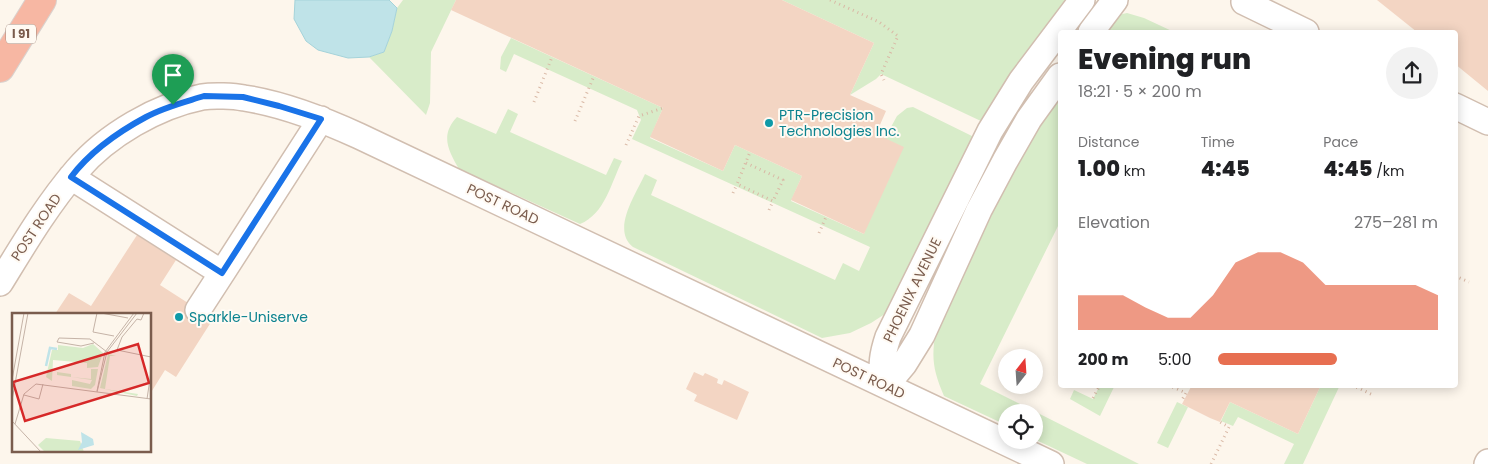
<!DOCTYPE html>
<meta charset="utf-8">
<style>
:root{--surface:#fff;--page:#f2f2f2;--text:#202124;--muted:#757577;--accent:#e76f51}
body{margin:0;font-family:Poppins,sans-serif;background:var(--page);color:var(--text);height:100vh;display:flex;flex-direction:column;font-size:19px;white-space:nowrap}
*{box-sizing:border-box;margin:0}
p{font-size:16px;color:var(--muted)}
.icon{flex:none;width:28px;height:28px;fill:none;stroke:currentColor;stroke-width:2;stroke-linecap:round;stroke-linejoin:round}
.map{position:relative;flex:1;overflow:hidden}
.details{position:absolute;left:1058px;top:30px;width:400px;height:358px;display:flex;flex-direction:column;background:var(--surface);border-radius:5px;box-shadow:0 2px 12px #0003}
.details>*{flex:none}
.needle{width:32px;rotate:17deg}
.tools{position:absolute;left:998px;top:349px;display:grid;gap:10px}
.tools a{display:grid;place-items:center;width:45px;height:45px;border-radius:50%;background:var(--surface);box-shadow:0 2px 12px #0003;font-size:25px}
.pin{position:absolute;display:grid;place-items:center;width:42px;height:42px;color:#fff;margin:-51px -21px;border-radius:50% 50% 50% 0;rotate:-45deg;box-shadow:0 0 5px #0007}
.pin .icon{rotate:45deg}
.round{display:grid;place-items:center;flex:none;width:52px;height:52px;border-radius:26px;background:var(--page)}
.head{display:flex;align-items:center;justify-content:space-between;height:85px;padding:0 20px}
h1{font-size:28px;font-weight:800;line-height:38px}
.stats{display:grid;grid-template-columns:repeat(3,1fr);gap:8px;height:85px;padding:5px 20px}
.stats div{display:grid;align-content:center}
.stats b{font-size:21px;font-weight:800}
.stats small{font-size:14px;font-weight:400}
.stats p{font-size:14px}
.chart{height:140px;padding:10px 20px}
.chart p{display:flex;justify-content:space-between}
.chart svg{width:100%;height:90px;margin-top:5px;fill:var(--accent);opacity:.7}
ul{padding:0 20px;list-style:none;font-size:16px}
li{display:grid;grid-template-columns:80px 60px 1fr;align-items:center;height:38px}
li i{height:12px;border-radius:6px;background:var(--accent)}
.map>svg:first-child{display:block}
</style>
<div class="map">
<svg width="1488" height="464" viewBox="0 0 1488 464">
<rect width="100%" height="100%" fill="#fdf6ec"/>
<!-- green -->
<path fill="#d8ecc9" d="M403 0H456L431 52 430 103 426 115 369 57 384 52 392 31 397 8Z
M782 0H1065L983 122 881 74 876 79 850 95 874 43Z
M1127 13 1144 18 1174 32H1104L1118 15Z
M511 38 663 108 650 138 723 171 735 145 802 176 791 201 864 234 885 138 897 116 907 108 913 107 974 137 888 312 871 323 850 333 822 338 633 247C611 230 636 194 645 174L657 180 651 195 835 280 843 263 859 271 870 247 632 139 641 120 637 110 514 54 506 72 500 69 501 57Z
M1060 93V222L980 384 1139 464H1087L1034 439V412H1006V425L944 396C933 370 931 358 936 330 957 285 979 240 1001 196 1019 160 1037 125 1060 93Z
M508 109 518 114 510 132 606 175 614 158 622 161C611 183 605 214 580 224L459 169C448 150 440 135 457 117L496 134Z
M1100 385H1115L1100 416 1070 399 1074 390 1093 399Z
M1321 385H1340L1303 464H1284L1294 444 1238 417 1233 426 1221 421 1230 402 1298 434Z
M1177 402 1188 407 1168 448 1157 443Z"/>
<!-- water -->
<path fill="#bfe3e8" stroke="#a5d3da" d="M295 0H389L397 8 392 31 384 52 369 57 348 58 318 50 306 41 294 19Z"/>
<!-- building -->
<path fill="#f3d5c3" d="M456 0H782L874 43 850 95 886 111 876 134 904 147 864 234 791 200 802 176 735 145 723 171 650 137 663 108 451 10Z
M1377 0H1488V91L1455 64V32H1417Z
M137 235 176 260 160 285 213 319 176 377 165 370 150 394V314H55L69 293 91 306Z
M694 372 703 376 705 373 718 379 717 383 722 385 724 380 749 392 737 420 694 401 697 395 686 389Z
M1192 385H1321L1298 434 1230 402 1220 422 1210 418 1182 404Z"/>
<g fill="none" stroke-linecap="round" stroke-linejoin="round">
<defs>
<path id="minor" d="M1245 0 1244 2 1306 32
M1091 32 1115 0
M1455 106 1488 122
M71 177 222 273 321 119
M0 283C24 244 47 205 77 170 107 135 157 106 202 97 213 95 234 96 244 98 284 104 322 119 359 136L1051 464
M198 310 222 273
M883 384C881 364 882 355 888 337L990 131 1021 81 1082 0
M883 384 894 376 904 364 922 335 979 210 1005 161 1029 119 1060 76
M1487 464 1488 462"/>
<path id="highway" d="M0 68 42 0"/>
</defs>
<!-- minor casing -->
<use href="#minor" stroke="#d1beb0" stroke-width="28"/>
<!-- highway casing -->
<use href="#highway" stroke="#dad1cd" stroke-width="30"/>
<!-- path -->
<path stroke="#d9b8a5" stroke-width="3" stroke-dasharray="1 4" stroke-linecap="butt" d="M830 0 879 22 898 36 881 74 884 80
M534 102 552 57
M575 121 594 76
M626 145 639 116 663 108
M746 163 783 180 773 201 737 184 750 152
M733 193 737 184
M769 210 773 201
M819 233 826 217
M1455 276 1469 282
M1168 385 1186 393 1182 400
M1352 385 1373 395
M1093 398 1100 385
M1211 464 1229 427 1220 422"/>
<!-- minor -->
<use href="#minor" stroke="#fff" stroke-width="25"/>
<!-- highway -->
<use href="#highway" stroke="#f7b7a3" stroke-width="28"/>
</g>
<g fill="none" stroke-linecap="round" stroke-linejoin="round">
<defs>
<path id="route" d="M204 96 243 97 279 106 321 119 222 273 71 177C90 152 118 132 146 117 164 107 185 102 204 96Z"/>
</defs>
<!-- route casing -->
<use href="#route" stroke="#fff" stroke-width="10"/>
<!-- route -->
<use href="#route" stroke="#1a73e8" stroke-width="6"/>
</g>
<!-- markers -->
<g fill="#0f9aa8" stroke="#fffaf3" stroke-width="2">
<circle cx="769" cy="123" r="5"/>
<circle cx="179" cy="317" r="5"/>
</g>
<g text-anchor="middle" stroke-width="4" stroke-linejoin="round" paint-order="stroke">
<!-- shield labels -->
<rect fill="#fffaf3" stroke="#a28b7f" stroke-width="1" x="6" y="24.5" width="30" height="19" rx="4"/>
<g font-size="12" font-weight="bold" fill="#7a5c4d">
<text x="21" y="38">I 91</text>
</g>
<!-- culture labels -->
<g font-size="14" fill="#0d838f" stroke="#fffaf3" text-anchor="start">
<text x="779" y="120">PTR-Precision<tspan x="779" dy="16">Technologies Inc.</tspan></text>
<text x="189" y="322">Sparkle-Uniserve</text>
</g>
<!-- street labels -->
<g font-size="14" fill="#7a5c4d" stroke="#fffaf3">
<text transform="translate(503 204) rotate(25)" y="5">POST ROAD</text>
<text transform="translate(36 227) rotate(-56)" y="5">POST ROAD</text>
<text transform="translate(912 290) rotate(-64)" y="5">PHOENIX AVENUE</text>
<text transform="translate(869 378) rotate(25)" y="5">POST ROAD</text>
</g>
</g>
<!-- overview -->
<g transform="translate(12 313)">
<rect width="139" height="139" fill="#fdf6ec"/>
<path d="M81 31 91 40 86 54 75 55V50L41 47 40 68 34 64 40 37H46V32L71 35ZM96 41 104 43H98L93 76 126 81 125 83 88 75ZM79 56H86L83 72 79 76 60 73V67L78 71 80 67 45 62V59L59 61V64L79 66ZM34 125 68 128 72 139H33L26 132Z" fill="#d8ecc9"/>
<path d="M69 119 81 126 82 132 66 137 70 129Z" fill="#bfe3e8"/>
<path fill="none" stroke="#bfe3e8" stroke-width="2.5" d="M34 53 38 35 45 36"/>
<path fill="none" stroke="#c5b3a7" stroke-width="1" d="M85 0 81 19 102 23M89 0 116 5M132 0 129 7 125 6 110 24 105 37 139 44M82 30 69 33 45 29 47 25 78 26 95 39M0 67 12 0M85 78 93 39 122 0M85 79 95 39 125 0M12 82 27 86 31 71M135 86 139 59M0 87 16 0M0 108 29 139M3 111 12 81 24 71 139 86"/>
<path fill="#d62828" fill-opacity="0.15" stroke="#d62828" stroke-width="2.5" d="M126 31 137 70 13 108 1 69Z"/>
<rect width="139" height="139" fill="none" stroke="#7a5c4d" stroke-width="2.5"/>
</g>
</svg>
<div class="tools">
<a><svg class="needle" viewBox="-14 -14 28 28"><path d="M0-13l5 13h-10z" fill="#e53935"/><path d="M0 13l5-13h-10z" fill="#757577"/></svg></a>
<a><svg class="icon" aria-label="locate" viewBox="0 0 24 24"><circle cx="12" cy="12" r="6"/><path d="M12 2v4M12 18v4M2 12h4M18 12h4"/></svg></a>
</div>
<div class="pin" style="left:173px;top:105px;background:#1e9e55"><svg class="icon" aria-label="arrive" viewBox="0 0 24 24"><path d="M6 21V4h12l-3 4 3 4H6"/></svg></div>
<section class="details">
<div class="head"><div><h1>Evening run</h1><p>18:21 · 5 × 200 m</p></div><a class="round"><svg class="icon" aria-label="share" viewBox="0 0 24 24"><path d="M12 15V3M7 8l5-5 5 5M5 13v7h14v-7"/></svg></a></div>
<div class="stats">
<div><p>Distance</p><b>1.00<small> km</small></b></div>
<div><p>Time</p><b>4:45</b></div>
<div><p>Pace</p><b>4:45<small> /km</small></b></div>
</div>
<div class="chart"><p><span>Elevation</span>275–281 m</p>
<svg viewBox="0 0 160 44" preserveAspectRatio="none"><path d="M0 44V27L10 27L20 27L30 33L40 38L50 38L60 27L70 11L80 6L90 6L100 11L110 22L120 22L130 22L140 22L150 22L160 27V44z"/></svg>
</div>
<ul>
<li><b>200 m</b>5:00<i style="width:54%"></i></li>
</ul>
</section>
</div>
